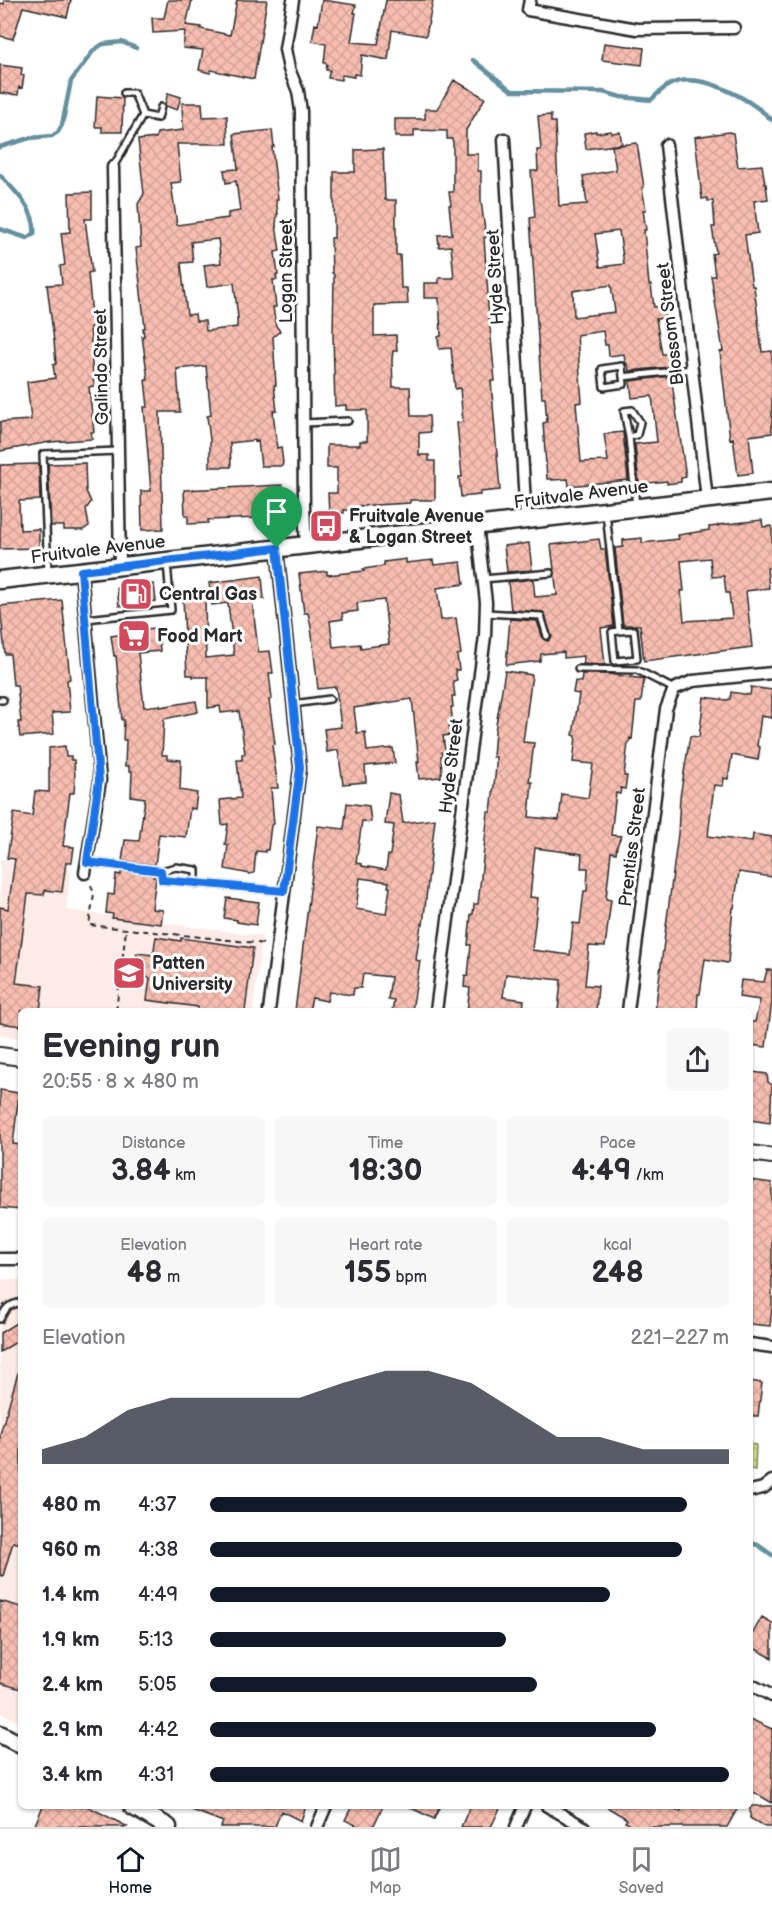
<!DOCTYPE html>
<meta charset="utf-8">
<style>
:root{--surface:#fff;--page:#f7f7f7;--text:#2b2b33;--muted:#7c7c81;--line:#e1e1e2;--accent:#111827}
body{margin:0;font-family:"Balsamiq Sans",sans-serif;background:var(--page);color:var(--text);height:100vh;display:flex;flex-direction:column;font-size:22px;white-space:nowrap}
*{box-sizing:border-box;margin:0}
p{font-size:20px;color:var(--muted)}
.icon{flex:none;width:33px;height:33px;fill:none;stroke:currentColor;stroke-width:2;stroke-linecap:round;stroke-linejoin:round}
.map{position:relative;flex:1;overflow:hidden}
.panel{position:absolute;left:18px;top:1008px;width:735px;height:801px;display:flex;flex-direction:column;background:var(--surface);border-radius:9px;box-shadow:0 2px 4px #0004}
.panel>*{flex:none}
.pin{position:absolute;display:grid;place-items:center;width:51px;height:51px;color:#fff;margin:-62px -26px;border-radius:50% 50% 50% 0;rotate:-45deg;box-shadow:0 0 6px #0007}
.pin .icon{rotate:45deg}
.round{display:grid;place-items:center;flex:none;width:63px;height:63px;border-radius:9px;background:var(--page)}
.summary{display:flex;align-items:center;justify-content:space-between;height:102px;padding:0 24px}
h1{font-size:33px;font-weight:800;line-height:45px}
.stats{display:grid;grid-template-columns:repeat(3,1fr);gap:9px;height:102px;padding:6px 24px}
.stats div{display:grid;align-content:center;border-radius:9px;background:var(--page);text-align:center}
.stats b{font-size:30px;font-weight:800}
.stats small{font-size:16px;font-weight:400}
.stats p{font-size:16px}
.chart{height:168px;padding:12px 24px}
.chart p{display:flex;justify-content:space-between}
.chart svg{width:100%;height:108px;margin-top:6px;fill:var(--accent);opacity:.7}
ul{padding:0 24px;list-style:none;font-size:20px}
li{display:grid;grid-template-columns:96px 72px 1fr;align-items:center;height:45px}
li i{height:15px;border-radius:8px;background:var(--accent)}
.dock{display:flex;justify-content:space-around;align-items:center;height:84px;border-top:2px solid var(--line);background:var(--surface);font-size:16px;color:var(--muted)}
.dock a{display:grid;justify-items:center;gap:3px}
.dock .selected{color:var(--accent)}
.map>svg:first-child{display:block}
</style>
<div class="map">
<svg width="772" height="1827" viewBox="0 0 772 1827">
<defs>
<pattern id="park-dots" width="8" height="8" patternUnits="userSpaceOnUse" patternTransform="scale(1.5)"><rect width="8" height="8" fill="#cedc90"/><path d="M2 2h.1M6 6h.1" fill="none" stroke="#b1bd7c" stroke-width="1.8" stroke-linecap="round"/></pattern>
<pattern id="building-cross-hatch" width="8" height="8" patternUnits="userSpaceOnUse" patternTransform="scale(1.5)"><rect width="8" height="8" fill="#f7bdb0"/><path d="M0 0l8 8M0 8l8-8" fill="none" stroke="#d4a398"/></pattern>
</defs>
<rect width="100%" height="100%" fill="#fff"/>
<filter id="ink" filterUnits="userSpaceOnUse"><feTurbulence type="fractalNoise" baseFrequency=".0167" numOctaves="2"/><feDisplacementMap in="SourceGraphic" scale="12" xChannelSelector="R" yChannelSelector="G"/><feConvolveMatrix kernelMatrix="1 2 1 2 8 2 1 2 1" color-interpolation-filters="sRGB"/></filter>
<g filter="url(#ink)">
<!-- built -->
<path fill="#fdebe7" d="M0 859 71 869 66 910 262 936 253 1011H21V1038L0 1035Z
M0 1279 21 1280V1723L0 1712Z"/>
<!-- park -->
<path fill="url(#park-dots)" stroke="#7c845e" stroke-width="1.5" d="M750 1444 756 1445 755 1470 750 1469Z"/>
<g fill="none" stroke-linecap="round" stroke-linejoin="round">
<!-- stream -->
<path stroke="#65909f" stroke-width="4.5" d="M473 60 512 91 603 92 621 97 651 100C656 95 663 88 669 85 699 69 750 99 772 120
M0 147 30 138 52 136 58 132 62 125 71 81 94 50 103 44 122 42 136 48
M0 175C15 191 37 211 34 234L27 238 0 229
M750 1543 758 1545 772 1555"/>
</g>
<!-- building -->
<path fill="url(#building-cross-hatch)" stroke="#2b2b2b" stroke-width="1.5" fill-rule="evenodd" d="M4 0H71L67 17 23 7 13 39 0 36V3L4 4Z
M168 0H192L186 25 201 27V29L230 35 237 0H267L254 79 211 70 210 73 199 70 203 50 183 48 185 31 153 33 152 18H164Z
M322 0 356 5 354 13H356L351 42 378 44 386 0H433L426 36 392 30 388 60 362 55 360 75 354 74V77L342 75 341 80 328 78 330 70H326L327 64 324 63 326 44 312 41 315 24 318 25Z
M604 43 644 48 642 65 602 60Z
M0 65 22 68 21 75 24 76 22 88 19 87 18 95 0 93Z
M454 80 485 98 466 130V154H478V171H481V201L486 237 484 238 488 295H487L495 381H491L500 490 480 492V495L461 497 459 477H462L457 423 463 422 460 388 455 389 451 348 439 349 438 337 441 336 439 298H424V283H439V278H454L451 246 439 247 438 235 452 234 449 205H451L449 192H453V143L452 139H447V131L414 130V137H395V119H425V109H437Z
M168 93 181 97 177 110 166 106 165 104Z
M97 96 123 98 122 132H102V127H95Z
M182 103H202L203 117 227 116 228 144H177L181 182 171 183 177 225 228 218V213L240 211 236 181 226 183 224 170 238 169 234 134 272 130 274 147H272L278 199H276L278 214H277L276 225 280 251 275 252 278 275H276L277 280H273L276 307H273L276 326 280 331 273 337 276 385H274L277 411H273L277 448 281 447 283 463 282 466H261L258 441 255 442V440L230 443 231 467H210V440L207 416 211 415 206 366 177 369 180 412H160L163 529 142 530 141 491H151L144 407H148L145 380H148L142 336H144L143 328H145L136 248 141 247 138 204 144 194 138 140 156 138 157 133 183 130ZM218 239 221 263 204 265 207 287 234 283 238 318H237V327L206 331 205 321H196L195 314 187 315 181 263 193 262 191 242Z
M551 115V122H555L559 206 587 204 583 176 616 170 612 146 637 143 644 187 642 188 646 210H643L646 230H644L649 285H651L654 307 663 306 665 318 656 319 662 354H668L669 367 629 371 628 365 625 362 624 354 609 356 608 345H605L603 331 577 335 582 402 576 403 581 462 608 461 604 434 623 432 628 480 569 486 568 479 552 480V479H547L543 423 547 422 545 398H542L530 218 535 217 531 171H538L537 150H541L538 116ZM619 231 624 264 600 267 595 234ZM611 285 615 312 574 317 573 291Z
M596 131V133L611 131V133L620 132 622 144 586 149 584 133Z
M729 132 733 133 738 167 762 165 765 184H766L768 199 754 201 758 233 745 235 752 286H754L762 352 772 351V433L749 436 753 473 738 475 733 438 730 439 720 352 723 351 711 276H715L712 254 716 253 712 227H715L713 201H708L707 198 702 199 695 137Z
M383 149 385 200H396V255H400L401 288H407L408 304 374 305V336L396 335 397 351H393L392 359 393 387H410L411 416H429L430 432 419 433V455H429V461H435V500H410V503L358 506V510H344V513H329L328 493H337V468H327V445H360V441H367V410H346V405L335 406 333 336 334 276 333 273H332L331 238H334V172H355V150Z
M92 192V219H85L92 272 88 273 93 326 90 327 92 353H91L94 386 89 387 94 432H91L92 439 50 442 0 451V422L31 420 27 382 55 378 53 365 56 364 54 341 47 285 62 284 60 266 65 265 61 233 70 232 69 193Z
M671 376 686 477 681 478V482L667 484V481L639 484 635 444 657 442 652 396 632 398 630 381Z
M85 463 86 491 91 502 86 509 89 526 83 530H64V526H51L48 464Z
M39 464 40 500 19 501 20 530 39 529V548L0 549V465Z
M282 485V497H285V524H260L258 522V518L208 520V523L188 524V516H185L184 490Z
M762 520 763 527 772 526V568H767L769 588 746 591 752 647 644 661 640 625H623L615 548 623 547V540L642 538V543L679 539 678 535 709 530V527L718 526V525ZM710 558 712 577 724 576 726 593H729L732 618 684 621 681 591H684L681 561Z
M599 539 601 549H605L614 626 601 628 605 665 583 664 584 656 564 658V652L541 654 540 661 506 665 510 619 537 621 543 639 548 641 552 637 543 612 511 610 508 582 533 579 535 597 557 595 551 545Z
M529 543 532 570 507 572 504 546Z
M406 559V563L433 560 434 565 461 562 464 584 437 588 441 620 456 618 461 654 457 655 459 670H455L457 680 453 681 455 696H452L453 707H451L453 726H449L450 735 443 736 445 751 442 752 443 756H441L442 773H441V777L419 779 417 762H419L412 699 354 708 357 733 365 732 367 751 393 748 395 763 365 766 366 782 343 784 338 750 327 752 324 729 341 727 336 687 318 689 311 627 308 613H304L299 574 327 571V575L364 571 363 569 384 566V562ZM384 600 389 644 361 648 360 644 333 647 330 621 343 619 342 613 358 611 357 603Z
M262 576 264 599 252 600 258 649 259 652 270 651 273 673H269L272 699 269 700 275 744 272 745 278 788H271L274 824 271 825 268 850H265V852L256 851 254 873 250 874 225 869 228 845H225L228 824 222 825 220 800 241 798 237 760H242V754H245L239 711 221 713 220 706 208 708V677H193V675H187L183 599 205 598 206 658 234 655 228 603 212 605 209 583Z
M154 584 156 601 119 606 117 588Z
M62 600 70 679 67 680 70 712 52 713 54 734 20 737 18 722H21L17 685H13L10 654H5L0 606Z
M154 628V631L158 630 160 651 138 653 144 707 160 705V707L196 701 198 712 164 719 162 755H167V759L181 760 180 790 197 793 195 809 190 808 186 837 159 834 155 865 122 861 125 840 139 841 145 798 131 796 132 771H129V766H125L126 740H123L124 720H122L116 656H114L111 636 125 634 124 631Z
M505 671 532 675 523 742 534 743 529 782H532L529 817 559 820 562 794 588 798 593 764 573 762 576 736 573 735 579 694 573 693 575 681 581 682 582 674H608L644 679 641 702H636L632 739 630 738 629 743H628L624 776H627L625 789 621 788 620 794 616 793 611 835 621 836 617 846 616 853 611 852 606 899 611 900 605 947 589 946 585 985 598 986 596 1011H558L561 980 506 974 503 997 524 1000 523 1011H467L470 988 464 987 465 975 468 976 471 945H468L471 914H473L474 904H478L488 812H491L496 767V757H493L495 731ZM535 848 582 854 581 868H588L587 891H584L580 924 573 923 570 955 532 950 538 898 530 897Z
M751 687 772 690V718L761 716 757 746 760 747 758 760 732 755 728 779 724 778 723 786 714 785 708 836 752 842 753 834 772 837V877L739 872 734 908H733L728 963 705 959 700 994H698L697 1011H655L678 834 680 797 690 736 699 737 704 697 727 700 730 699 731 692 750 695Z
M65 746 66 756H71V760H74L75 779 74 793H70L63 846 74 847 72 862H66L62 892 45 890 44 895 28 894 16 983 43 986 40 1011H21V1026L0 1023V907L8 909 15 859 7 858 14 813 32 816 35 791 49 792V748Z
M389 793 399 795 403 823 435 819 423 925 421 924 416 960 420 961 412 1011H392L394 1000 388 999 391 977 363 974 361 988H354L353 995 329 992 327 1001 312 998 309 1011H295L318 826 344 829 347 803 369 806 371 822 362 821 356 863 362 864V866L386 870 388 855H390L394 825 385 824ZM360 878 389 882 388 887H390L386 914 356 909Z
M121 871 154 875 153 877H156L152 909 163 910 161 924 112 918 113 914 106 913 108 894 114 895 116 874 121 875Z
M227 898 259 902 256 925 237 922V920L224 918Z
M156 937 181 941V938L253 948 245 1011H198V1007L147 1000 150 978 134 976 137 953 153 955Z
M767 970H772V1001L766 1047 750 1045V1022H755L760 1000 739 997 741 980 764 982Z
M752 1072 767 1074 768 1082 772 1085 770 1123 750 1120Z
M0 1090 19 1093 13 1144 21 1145V1210L0 1208Z
M750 1180 772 1183V1308L770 1326 750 1324Z
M16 1323 21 1330V1339L0 1352V1333Z
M18 1373H21V1544L13 1542 3 1576 0 1575V1434Z
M750 1381 762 1383 758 1416H750Z
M0 1601 21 1607V1689L0 1683Z
M762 1617 772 1623V1658L750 1646V1638Z
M750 1719 772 1729V1803L750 1790Z
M43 1806H87L128 1827H34Z
M306 1806 301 1821 281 1811 275 1827H221L223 1822 184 1807Z
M352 1806H383L373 1827H360L345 1820Z
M407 1806H440L434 1819Z
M470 1806H501L491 1827H461Z
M605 1806H669L680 1812 683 1806H739L727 1827H634L625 1822 627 1819Z
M750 1806H772V1827H765L750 1818Z"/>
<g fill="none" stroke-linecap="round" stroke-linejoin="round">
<defs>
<path id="service" d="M124 93H134L143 115
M113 167 143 115 158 118 161 107
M623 377 624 384 604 387 602 369 622 366 623 377 692 369
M304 423 348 421
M629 437 624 411 632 410 640 422 637 435 629 437 636 506
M606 513 619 631 612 632 615 661 637 659 634 630 619 631
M48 572 43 454 118 451
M483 579 551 573
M485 613 541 616 547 636
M86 619 171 610 167 562
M578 669 637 670 674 689
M0 700H3
M293 704 330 699
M87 862 161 871 162 880 284 891
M161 871 176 867 196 870V884
M0 1319C7 1307 6 1306 21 1302"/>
<path id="minor" d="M293 0 285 49 289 69 298 91 301 111 304 508 306 545
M530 0 528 10 637 29 734 28
M504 139 526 521
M666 145 707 499
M113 167 120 566
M81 571 100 780 85 873
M269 1011 300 768 277 548
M436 1011 485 636 486 602 477 525
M628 1011 666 709 674 689 693 681 772 673
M0 1259H21
M750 1344 772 1347
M750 1491 763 1488 772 1481
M750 1684 772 1696
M547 1806 584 1827
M317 1827 326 1806
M516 1827 525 1806"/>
<path id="tertiary" d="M0 1055 21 1058
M750 1153 772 1156"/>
<path id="secondary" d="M0 580 772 492
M0 1734 21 1745
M132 1806 168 1827"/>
</defs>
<!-- service casing -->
<use href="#service" stroke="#2b2b2b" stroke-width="10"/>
<!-- minor casing -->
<use href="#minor" stroke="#2b2b2b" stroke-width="15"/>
<!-- tertiary casing -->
<use href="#tertiary" stroke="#2b2b2b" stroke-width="18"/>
<!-- secondary casing -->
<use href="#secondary" stroke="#2b2b2b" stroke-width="21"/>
<!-- path -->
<path stroke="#2b2b2b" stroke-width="2" stroke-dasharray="6 4.5" stroke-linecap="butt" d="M91 885 94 894 89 925 266 944
M116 1011 126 930"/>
<!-- service -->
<use href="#service" stroke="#fff" stroke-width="5"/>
<!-- minor -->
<use href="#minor" stroke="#fff" stroke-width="10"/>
<!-- tertiary -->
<use href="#tertiary" stroke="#fff" stroke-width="14"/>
<!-- secondary -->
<use href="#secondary" stroke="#fff" stroke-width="16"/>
</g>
</g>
<g fill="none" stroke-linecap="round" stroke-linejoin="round" filter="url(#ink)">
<defs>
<path id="route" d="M277 548 300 768 284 891 162 880 161 871 87 862 99 780 81 571Z"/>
</defs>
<!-- route casing -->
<use href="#route" stroke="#fff" stroke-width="12"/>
<!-- route -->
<use href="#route" stroke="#1a73e8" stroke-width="8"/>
</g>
<!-- icons -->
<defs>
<symbol id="bus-square" viewBox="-11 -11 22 22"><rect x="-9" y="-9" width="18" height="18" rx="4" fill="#d1495b" stroke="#fff"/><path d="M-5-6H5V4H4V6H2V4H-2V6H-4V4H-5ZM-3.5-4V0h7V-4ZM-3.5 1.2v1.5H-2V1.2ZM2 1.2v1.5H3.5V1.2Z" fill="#fff"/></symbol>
<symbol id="fuel-square" viewBox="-11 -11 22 22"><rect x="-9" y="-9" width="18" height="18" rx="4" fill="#d1495b" stroke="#fff"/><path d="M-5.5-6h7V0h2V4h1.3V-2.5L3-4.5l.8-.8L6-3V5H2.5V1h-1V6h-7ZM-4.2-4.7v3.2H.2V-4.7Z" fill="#fff"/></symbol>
<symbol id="supermarket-square" viewBox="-11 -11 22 22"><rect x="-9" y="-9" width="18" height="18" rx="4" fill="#d1495b" stroke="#fff"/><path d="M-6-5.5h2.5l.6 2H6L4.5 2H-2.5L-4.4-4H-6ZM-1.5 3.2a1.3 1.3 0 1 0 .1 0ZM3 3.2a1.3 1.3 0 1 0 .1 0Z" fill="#fff"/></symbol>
<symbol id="university-square" viewBox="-11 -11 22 22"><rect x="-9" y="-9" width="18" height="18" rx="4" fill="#d1495b" stroke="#fff"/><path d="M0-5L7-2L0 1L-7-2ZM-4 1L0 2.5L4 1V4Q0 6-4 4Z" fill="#fff"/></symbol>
</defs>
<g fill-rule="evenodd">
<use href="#bus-square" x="307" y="507" width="38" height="38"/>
<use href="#fuel-square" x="117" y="575" width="38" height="38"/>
<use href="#supermarket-square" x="115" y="617" width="38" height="38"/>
<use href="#university-square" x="110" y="954" width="38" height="38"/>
</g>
<g text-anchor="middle" stroke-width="6" stroke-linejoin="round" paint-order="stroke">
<!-- street labels -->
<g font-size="18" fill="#2b2b2b" stroke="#fff">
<text transform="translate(286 271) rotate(-90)" y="6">Logan Street</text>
<text transform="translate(495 277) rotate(-93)" y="6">Hyde Street</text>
<text transform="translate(670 324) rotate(-97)" y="6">Blossom Street</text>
<text transform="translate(101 367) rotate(-91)" y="6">Galindo Street</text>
<text transform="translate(581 494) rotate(-7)" y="6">Fruitvale Avenue</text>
<text transform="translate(98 549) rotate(-7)" y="6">Fruitvale Avenue</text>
<text transform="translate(451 766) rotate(-83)" y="6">Hyde Street</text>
<text transform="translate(632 847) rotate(-83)" y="6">Prentiss Street</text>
</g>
<!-- poi labels -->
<g font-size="18" font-weight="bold" fill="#2b2b2b" stroke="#fff" text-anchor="start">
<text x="349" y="522">Fruitvale Avenue<tspan x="349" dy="21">&amp; Logan Street</tspan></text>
<text x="159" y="600">Central Gas</text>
<text x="157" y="642">Food Mart</text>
<text x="152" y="969">Patten<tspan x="152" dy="21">University</tspan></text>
</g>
</g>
</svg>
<div class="pin" style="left:277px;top:548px;background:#1e9e55"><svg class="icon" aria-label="arrive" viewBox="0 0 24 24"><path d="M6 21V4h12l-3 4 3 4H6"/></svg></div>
<section class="panel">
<div class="summary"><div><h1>Evening run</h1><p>20:55 · 8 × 480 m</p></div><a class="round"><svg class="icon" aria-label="share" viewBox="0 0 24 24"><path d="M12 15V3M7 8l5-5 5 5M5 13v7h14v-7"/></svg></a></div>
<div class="stats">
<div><p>Distance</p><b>3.84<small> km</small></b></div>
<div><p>Time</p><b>18:30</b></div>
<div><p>Pace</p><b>4:49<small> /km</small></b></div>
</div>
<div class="stats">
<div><p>Elevation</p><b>48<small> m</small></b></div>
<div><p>Heart rate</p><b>155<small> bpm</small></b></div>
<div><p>kcal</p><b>248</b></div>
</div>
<div class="chart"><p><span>Elevation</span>221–227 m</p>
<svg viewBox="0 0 160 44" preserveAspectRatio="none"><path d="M0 44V38L10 33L20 22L30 17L40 17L50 17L60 17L70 11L80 6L90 6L100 11L110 22L120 33L130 33L140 38L150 38L160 38V44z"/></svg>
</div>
<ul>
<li><b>480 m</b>4:37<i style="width:92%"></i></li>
<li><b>960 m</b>4:38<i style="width:91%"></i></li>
<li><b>1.4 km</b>4:49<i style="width:77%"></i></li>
<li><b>1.9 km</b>5:13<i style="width:57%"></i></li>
<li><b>2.4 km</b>5:05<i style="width:63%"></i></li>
<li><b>2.9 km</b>4:42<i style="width:86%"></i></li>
<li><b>3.4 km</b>4:31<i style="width:100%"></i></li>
</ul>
</section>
</div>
<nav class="dock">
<a class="selected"><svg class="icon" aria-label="home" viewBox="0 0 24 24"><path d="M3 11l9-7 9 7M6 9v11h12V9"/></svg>Home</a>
<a><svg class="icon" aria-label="map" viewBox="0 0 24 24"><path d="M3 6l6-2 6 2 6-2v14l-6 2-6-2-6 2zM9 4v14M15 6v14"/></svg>Map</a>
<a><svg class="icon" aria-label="saved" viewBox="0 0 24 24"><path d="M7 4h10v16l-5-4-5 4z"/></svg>Saved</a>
</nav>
